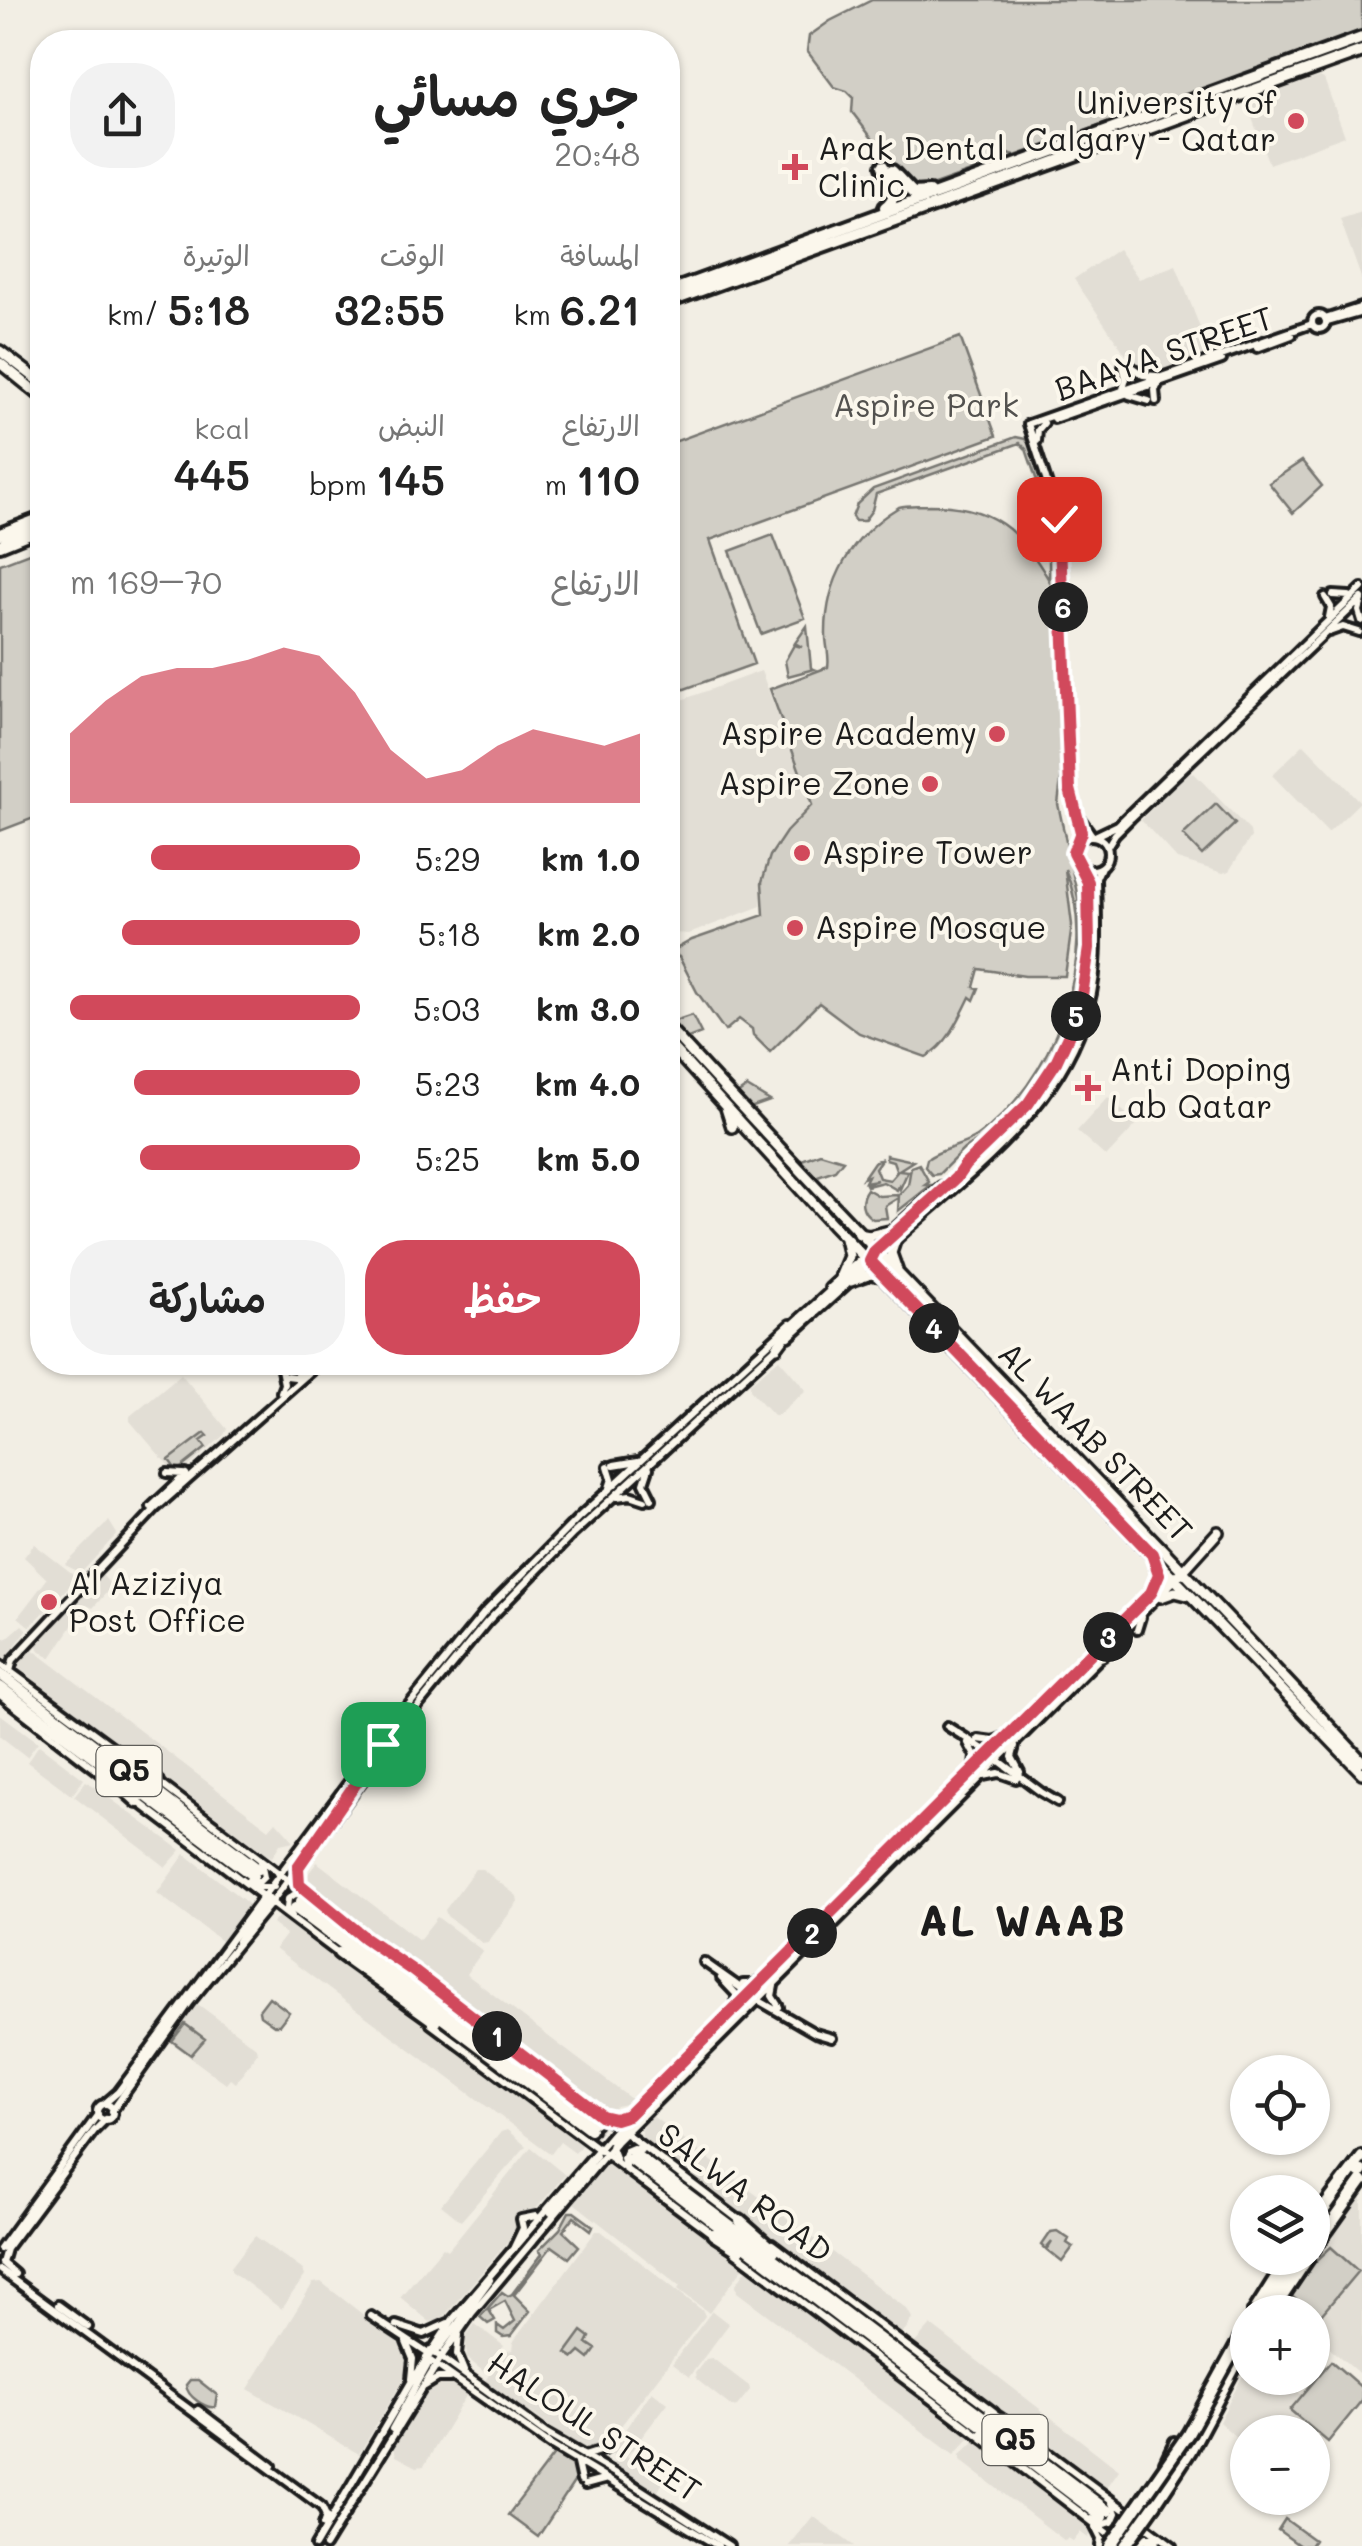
<!DOCTYPE html>
<html lang="ar">
<meta charset="utf-8">
<style>
:root{--surface:#fff;--page:#f2f2f2;--text:#222;--muted:#767676;--accent:#d1495b}
body{margin:0;font-family:Mali,"Playpen Sans Arabic",sans-serif;background:var(--page);color:var(--text);direction:rtl;height:100vh;display:flex;flex-direction:column;font-size:38px;white-space:nowrap}
*{box-sizing:border-box;margin:0}
p{font-size:32px;color:var(--muted)}
.icon{flex:none;width:55px;height:55px;fill:none;stroke:currentColor;stroke-width:2;stroke-linecap:round;stroke-linejoin:round}
.map{position:relative;flex:1;overflow:hidden;direction:ltr}
.side{position:absolute;left:30px;top:30px;width:650px;height:1345px;display:flex;flex-direction:column;background:var(--surface);border-radius:40px;box-shadow:0 2px 8px #0004;direction:rtl}
.side>*{flex:none}
.controls{position:absolute;left:1230px;top:2055px;display:grid;gap:20px}
.controls a{display:grid;place-items:center;width:100px;height:100px;border-radius:50%;background:var(--surface);box-shadow:0 2px 8px #0004;font-size:50px}
.pin{position:absolute;display:grid;place-items:center;width:85px;height:85px;color:#fff;margin:-42px;border-radius:20px;box-shadow:0 5px 15px #0006}
.km{position:absolute;width:50px;height:50px;margin:-25px;border-radius:50%;background:#222;color:#fff;font-size:28px;line-height:50px;text-align:center}
.round{display:grid;place-items:center;flex:none;width:105px;height:105px;border-radius:40px;background:var(--page)}
.head{display:flex;align-items:center;justify-content:space-between;height:170px;padding:0 40px}
h1{font-size:55px;font-weight:600;line-height:75px}
.stats{display:grid;grid-template-columns:repeat(3,1fr);gap:15px;height:170px;padding:10px 40px}
.stats div{display:grid;align-content:center}
.stats b{font-size:42px;font-weight:600}
.stats small{font-size:28px;font-weight:400}
.stats p{font-size:28px}
.chart{height:280px;padding:20px 40px}
.chart p{display:flex;justify-content:space-between}
.chart svg{width:100%;height:180px;margin-top:10px;fill:var(--accent);opacity:.7}
.primary-button{display:flex;gap:20px;margin-top:auto;padding:20px 40px}
.primary-button a{flex:1;height:115px;border-radius:40px;background:var(--accent);color:#fff;font-size:40px;font-weight:600;line-height:115px;text-align:center}
.primary-button a+a{background:var(--page);color:var(--text)}
ul{padding:0 40px;list-style:none;font-size:32px}
li{display:grid;grid-template-columns:160px 120px 1fr;align-items:center;height:75px}
li i{height:25px;border-radius:12px;background:var(--accent)}
.map>svg:first-child{display:block}
</style>
<div class="map">
<svg width="1362" height="2546" viewBox="0 0 1362 2546">
<rect width="100%" height="100%" fill="#f2eee4"/>
<filter id="ink" filterUnits="userSpaceOnUse"><feTurbulence type="fractalNoise" baseFrequency=".01" numOctaves="2"/><feDisplacementMap in="SourceGraphic" scale="20" xChannelSelector="R" yChannelSelector="G"/><feConvolveMatrix kernelMatrix="1 2 1 2 8 2 1 2 1" color-interpolation-filters="sRGB"/></filter>
<g filter="url(#ink)">
<!-- built -->
<path fill="#e2ded5" d="M1320 77 1324 79 1345 136 1269 164 1248 107 1252 99Z
M1362 212V280L1340 219Z
M1118 249 1139 279 1176 265 1210 354 1150 374 1139 370 1128 358 1074 279Z
M761 671 812 805 786 832 770 856 762 882 761 906 689 934 674 933 668 936V705Z
M1304 744 1360 802 1328 833 1272 775Z
M1193 772 1250 831 1251 837 1229 871 1223 873 1177 859 1141 820 1185 775Z
M1108 1097 1137 1124 1106 1157 1077 1131Z
M779 1359 806 1390 778 1415H773L750 1390V1383Z
M181 1374 227 1429 224 1435 183 1472 173 1471 130 1421V1416Z
M109 1521 117 1534 81 1573 65 1565Z
M34 1544 73 1574 74 1581 30 1627 18 1617 47 1579 24 1557Z
M98 1575 103 1576 112 1586 93 1608 86 1605 51 1658 38 1649 36 1642Z
M22 1625 27 1630 6 1658 0 1654V1635L6 1639Z
M31 1648 269 1829 276 1821 294 1841 280 1844 272 1857 266 1854 12 1663 25 1649Z
M0 1714 38 1742 27 1757 0 1736Z
M39 1745 84 1779 72 1795 27 1762Z
M86 1781 181 1850 166 1867 74 1796Z
M185 1854 251 1906 227 1940 221 1941 157 1893Z
M317 1862 419 1940 437 1917 483 1951 466 1974 631 2099 626 2104 616 2106 609 2115 302 1882Z
M475 1869H482L517 1896 518 1902 488 1942 482 1943 447 1916 445 1910Z
M280 1915 582 2144 575 2153 560 2142 551 2154 275 1949 286 1935 272 1924Z
M199 2005 256 2047 257 2053 235 2083 230 2079 226 2084 170 2042V2035L193 2006Z
M651 2115 907 2309 912 2318 906 2329 900 2334 890 2333 643 2142 641 2129Z
M507 2130 526 2146 461 2221 441 2205 501 2132Z
M531 2147 565 2175 441 2320 430 2322 400 2297 443 2247 448 2250Z
M604 2165H611L740 2261 743 2268 709 2313 678 2289 680 2286 574 2203Z
M1362 2193V2376L1313 2334 1312 2312H1288L1283 2307 1285 2299 1335 2237 1332 2231Z
M596 2231H601L703 2311 705 2316 604 2448 586 2454 530 2412 527 2415 485 2381 504 2352 512 2350 513 2342Z
M255 2236 303 2270 305 2276 281 2309 231 2271V2267Z
M746 2270 753 2271 814 2315 967 2431 969 2439 954 2455 737 2292 736 2284Z
M321 2282 397 2341 405 2353V2377L359 2454 248 2389 313 2283Z
M712 2311 729 2324 689 2377 672 2364Z
M475 2324 504 2346 484 2372 467 2358 465 2337Z
M931 2325 1119 2470 1106 2489 914 2344Z
M712 2358 749 2386 750 2390 737 2406 732 2407 696 2379 695 2373 706 2359Z
M1247 2367 1248 2378H1282L1303 2396 1291 2410 1304 2422 1295 2432H1248L1247 2447 1219 2422Z
M451 2382 467 2394 424 2466 417 2467 396 2456 394 2446 429 2389Z
M652 2391 668 2403 627 2456 665 2479 657 2493 615 2468 612 2448Z
M974 2442 982 2443 1094 2530 1088 2538 1080 2532 1073 2541 1068 2538 1065 2541 960 2460V2455Z
M813 2516 854 2546H789Z"/>
<!-- green -->
<path fill="#d2cfc6" stroke="#777671" stroke-width="2.5" d="M872 0H1362V32L1015 156 1008 154 999 162 920 190 910 188 852 112 853 97 847 91 834 87 807 51 809 36 830 21Z
M960 337 996 436 710 540 754 664 668 695V435H671L674 442Z
M1016 437 1025 439 1031 446 1055 515V580L1060 617 1064 755 1058 804 1078 898 1079 970 1064 1030 1029 1092 1012 1112 979 1140 964 1149 939 1174 932 1175 925 1167 927 1159C942 1148 961 1147 976 1137 1052 1084 1102 957 1065 869L1072 925 1065 976H1025L979 969 974 987 979 988 974 1000 970 997C960 1018 947 1046 926 1057L859 1033 819 1003 770 1052 753 1035 752 1029 739 1019 725 1031 697 992 679 957 668 959V951L676 954 674 950 692 940 764 915 762 882 770 856 786 832 812 805 770 689 828 667C830 656 826 647 826 636 825 581 851 536 899 507 909 504 919 506 930 505 992 505 1020 530 1049 580V516L1026 449 1020 443 876 494 872 510 864 521H855L852 517 857 504 873 489Z
M1302 461 1322 486 1293 513 1269 483Z
M773 535 805 618 761 634 730 551Z
M42 548V815L0 831V564Z
M807 626 811 668 814 669 788 676 785 661 794 645 802 647 795 643Z
M1216 804 1235 824 1202 855 1183 835Z
M692 1015 701 1033 683 1040 668 1023Z
M747 1087 770 1101 750 1108 737 1094Z
M820 1153 843 1160 835 1170 815 1177 799 1161Z
M886 1155 913 1161 899 1170 908 1171 900 1189 899 1186 897 1190 883 1182 867 1186 866 1184 877 1180 865 1182 868 1176 863 1178 874 1162 882 1158 875 1168 879 1178 890 1180 897 1172 893 1161 886 1159Z
M919 1164 929 1182 925 1185H931L898 1211 899 1195 908 1185 911 1167Z
M867 1189 879 1196 897 1195 898 1198 885 1206 887 1218 873 1219C861 1212 859 1200 867 1189Z
M205 1433 208 1436 201 1441 206 1448 177 1471 169 1460Z
M269 1997 289 2012 279 2025H274L260 2015 259 2010Z
M185 2024 205 2039 191 2055 172 2041Z
M569 2212H574L593 2226 591 2230 574 2217 563 2231 579 2246 569 2258 552 2246 514 2295 530 2311 511 2336 503 2337 497 2333V2325L504 2330 515 2321 505 2301 489 2310 495 2320 488 2324 480 2317 502 2292 508 2296 512 2294 542 2254 539 2250 560 2229Z
M1057 2231 1069 2239 1067 2243 1073 2247 1062 2262 1047 2250 1052 2242 1046 2249 1042 2245 1051 2232Z
M1331 2247 1358 2271 1316 2321 1312 2312 1294 2298V2306L1300 2312H1295L1290 2298 1315 2262Z
M582 2331 590 2337 587 2343 596 2349 589 2359 580 2352 574 2358 566 2353Z
M1331 2361 1362 2388V2400L1328 2442 1290 2410Z
M190 2380H198L217 2395 215 2407C205 2409 187 2396 186 2385Z
M555 2453 575 2466 578 2476 538 2537 508 2515Z
M1285 2519 1314 2540 1310 2546H1300L1278 2530Z"/>
<g fill="none" stroke-linecap="round" stroke-linejoin="round">
<!-- highway-tunnel -->
<path stroke="#d2cec6" stroke-width="10" stroke-dasharray="10 5" stroke-linecap="butt" d="M258 1869 301 1901
M261 1883 295 1908
M594 2122 633 2153
M590 2129 629 2159"/>
<defs>
<path id="secondary" d="M1312 322a7 7 0 1 1 14 0a7 7 0 1 1-14 0Z
M1325 319 1362 307
M1327 322 1362 312
M1257 348 1292 335
M1123 366 1126 379 1123 389
M1130 366 1143 375 1157 376
M1129 395 1149 401
M1156 401 1155 390 1159 383
M1054 419 1222 360
M1037 441 1038 430 1044 423
M1333 595 1349 596
M1325 597 1331 607 1329 617
M1362 600 1359 611 1362 621
M1329 632 1343 627 1359 632
M1081 820 1092 835
M1074 853a17 17 0 1 1 34 0a17 17 0 1 1-34 0Z
M1095 836 1118 825 1362 588
M1079 840 1081 832 1070 789 1059 519 1028 424 1312 324
M1107 847 1115 834 1131 818 1362 598
M962 1168C1039 1097 1090 1040 1089 929 1088 908 1091 886 1082 868
M829 1288 941 1186
M789 1337C829 1301 868 1265 908 1229 975 1170 1054 1110 1084 1022 1101 976 1097 927 1096 878L1101 867
M281 1369 284 1384 281 1392
M287 1376 295 1377 313 1365
M614 1465 638 1461
M608 1466 612 1479 609 1488
M649 1468 644 1483 652 1499
M167 1473 183 1474
M617 1497 630 1495 645 1500
M151 1507 186 1474
M1137 1630 1141 1617
M0 1664 140 1767
M10 1671 13 1660 156 1508 321 1362
M0 1695 107 1778
M947 1726 991 1754
M978 1739 993 1741 1004 1737
M968 1743 975 1756 974 1767
M1015 1746 1012 1757 1020 1772
M997 1759 1041 1792 1058 1802
M994 1762 995 1757 1020 1730
M984 1776 999 1773 1016 1779
M973 1779 995 1755
M157 1781 367 1940
M350 1791 389 1736
M137 1801 338 1953
M248 1881 259 1887H274
M250 1882H259L264 1877 261 1862
M292 1916 287 1908 288 1899 295 1894 305 1895
M238 1941 268 1898
M704 1962 752 1996
M418 1975 742 2222
M721 1978 736 1994V2009
M743 1984H755L762 1979
M774 1986 772 1996 779 2007
M758 2000 815 2033 832 2038
M431 2024 714 2235
M104 2104 118 2092 376 1745 484 1613 579 1517 790 1324
M97 2112a8 8 0 1 1 16 0a8 8 0 1 1-16 0Z
M112 2111 190 2002 271 1903 419 1705 487 1622 573 1534 779 1345
M616 2160 611 2147 614 2137 668 2081
M626 2167 623 2158 626 2151 633 2148 641 2150
M551 2213 596 2156
M772 2244 994 2412
M514 2247 523 2228 521 2219 536 2216
M0 2249 98 2114
M735 2252 985 2440
M2 2263 15 2274
M2 2263 6 2249 94 2131 106 2119
M0 2270 322 2507 326 2516 323 2525
M58 2305 88 2327
M371 2316 430 2355
M396 2325 424 2334 448 2323
M459 2335 457 2354 464 2371
M406 2342 413 2359 411 2379
M431 2350 545 2433 623 2478 729 2546
M435 2354 490 2280
M426 2358 550 2445 718 2546
M425 2386 438 2378H450
M198 2410 272 2466
M392 2429 430 2361
M1023 2434 1173 2546
M999 2450 1116 2540
M584 2456 606 2449
M1164 2462 1174 2441
M577 2463 581 2481
M585 2485 607 2479
M1092 2519 1104 2524 1112 2522 1116 2513 1112 2503
M1095 2527 1101 2539 1100 2546
M1128 2539 1132 2525 1147 2501
M315 2546 410 2384 453 2319 628 2115 1172 1574
M325 2546 444 2353 472 2313 616 2142 1104 1654
M1118 2546 1126 2529
M1139 2546 1147 2537 1158 2538"/>
<path id="primary" d="M0 351 42 383
M0 363 42 397
M668 1027C895 1276 1133 1514 1362 1761
M668 1043 832 1224 1362 1773
M726 1108 732 1127
M859 1234 869 1236 890 1231
M895 1241 891 1253 897 1270
M873 1253 956 1178 965 1165
M841 1275 849 1256 845 1239
M851 1281 871 1274 881 1276
M777 1347 792 1327 868 1258
M1180 1574 1218 1532
M1151 1593 1159 1574 1155 1562
M1161 1597 1175 1592 1191 1596
M1102 1656 1108 1644 1179 1574"/>
<path id="highway" d="M883 166C890 181 902 195 885 207
M892 171 913 193 929 192
M668 292 1362 38
M668 302 1362 51
M0 534 42 518
M0 545 42 528
M0 1674 258 1869
M0 1687 253 1876
M134 1767 158 1782
M107 1774 138 1802
M301 1901 594 2122
M295 1908 590 2129
M365 1939 475 2025
M339 1953 435 2022
M633 2153 1108 2511
M630 2159 1102 2517
M740 2221 774 2251
M1312 2223 1362 2157
M713 2234 739 2251
M1312 2238 1362 2171
M1254 2312 1288 2258
M1264 2312 1299 2258
M1272 2312 1308 2258
M990 2413 1025 2436
M983 2435 1001 2451
M1155 2504 1190 2451 1248 2342
M1150 2542 1155 2546"/>
</defs>
<!-- secondary casing -->
<use href="#secondary" stroke="#1c1c1c" stroke-width="14"/>
<!-- primary casing -->
<use href="#primary" stroke="#1c1c1c" stroke-width="16"/>
<!-- highway casing -->
<use href="#highway" stroke="#1c1c1c" stroke-width="18"/>
<!-- secondary -->
<use href="#secondary" stroke="#fbf7ec" stroke-width="6"/>
<!-- primary -->
<use href="#primary" stroke="#fbf7ec" stroke-width="9"/>
<!-- highway -->
<use href="#highway" stroke="#fbf7ec" stroke-width="10"/>
<defs>
<path id="highway-bridge" d="M1312 2251 1362 2181
M1110 2546 1188 2434 1248 2325
M1125 2546 1155 2504"/>
</defs>
<!-- highway-bridge casing -->
<use href="#highway-bridge" stroke="#1c1c1c" stroke-width="18" stroke-linecap="butt"/>
<!-- highway-bridge -->
<use href="#highway-bridge" stroke="#fbf7ec" stroke-width="10"/>
</g>
</g>
<g fill="none" stroke-linecap="round" stroke-linejoin="round" filter="url(#ink)">
<defs>
<path id="route" d="M383 1744 298 1867 299 1884 365 1938 412 1970 602 2116 615 2119 628 2115 1151 1593 1159 1574 1152 1554 870 1261 875 1251 956 1178 965 1165 1028 1104 1056 1062 1072 1028 1081 1002 1089 948 1088 882 1073 853 1081 832 1070 789 1059 519"/>
</defs>
<!-- route casing -->
<use href="#route" stroke="#fff" stroke-width="20"/>
<!-- route -->
<use href="#route" stroke="#d1495b" stroke-width="12"/>
</g>
<!-- markers -->
<g fill="#d1495b" stroke="#fbf7ec" stroke-width="4">
<circle cx="1296" cy="121" r="10"/>
<path d="M790 152h10v10h10v10h-10v10h-10v-10h-10v-10h10z"/>
<circle cx="997" cy="734" r="10"/>
<circle cx="930" cy="784" r="10"/>
<circle cx="802" cy="853" r="10"/>
<circle cx="795" cy="928" r="10"/>
<path d="M1083 1073h10v10h10v10h-10v10h-10v-10h-10v-10h10z"/>
<circle cx="49" cy="1602" r="10"/>
</g>
<g text-anchor="middle" stroke-width="8" stroke-linejoin="round" paint-order="stroke">
<!-- shield labels -->
<g fill="#fbf7ec" stroke="#5f5e5a" stroke-width="2.5">
<rect x="96.5" y="1746" width="65" height="50" rx="8"/>
<rect x="982.5" y="2415" width="65" height="50" rx="8"/>
</g>
<g font-size="30" font-weight="bold" fill="#1c1c1c">
<text x="129" y="1781">Q5</text>
<text x="1015" y="2450">Q5</text>
</g>
<!-- poi labels -->
<g font-size="32" fill="#1c1c1c" stroke="#fbf7ec" text-anchor="start">
<text x="1276" y="114" text-anchor="end">University of<tspan x="1276" dy="37">Calgary - Qatar</tspan></text>
<text x="818" y="160">Arak Dental<tspan x="818" dy="37">Clinic</tspan></text>
<text x="977" y="745" text-anchor="end">Aspire Academy</text>
<text x="910" y="795" text-anchor="end">Aspire Zone</text>
<text x="822" y="864">Aspire Tower</text>
<text x="815" y="939">Aspire Mosque</text>
<text x="1110" y="1081">Anti Doping<tspan x="1110" dy="37">Lab Qatar</tspan></text>
<text x="69" y="1595">Al Aziziya<tspan x="69" dy="37">Post Office</tspan></text>
</g>
<!-- street labels -->
<g font-size="32" fill="#1c1c1c" stroke="#fbf7ec">
<text transform="translate(1164 354) rotate(-19)" y="11">BAAYA STREET</text>
<text transform="translate(1095 1442) rotate(46)" y="11">AL WAAB STREET</text>
<text transform="translate(745 2193) rotate(37)" y="11">SALWA ROAD</text>
<text transform="translate(594 2427) rotate(33)" y="11">HALOUL STREET</text>
</g>
<!-- park labels -->
<g font-size="32" fill="#53524f" stroke="#fbf7ec">
<text x="926" y="417">Aspire Park</text>
</g>
<!-- district labels -->
<g font-size="42" font-weight="bold" letter-spacing="2.5" fill="#1c1c1c" stroke="#fbf7ec">
<text x="1023" y="1936">AL WAAB</text>
</g>
</g>
</svg>
<div class="controls">
<a><svg class="icon" aria-label="locate" viewBox="0 0 24 24"><circle cx="12" cy="12" r="6"/><path d="M12 2v4M12 18v4M2 12h4M18 12h4"/></svg></a>
<a><svg class="icon" aria-label="layers" viewBox="0 0 24 24"><path d="M12 4l9 5-9 5-9-5zM3 14l9 5 9-5"/></svg></a>
<a>+</a>
<a>−</a>
</div>
<div class="pin" style="left:383px;top:1744px;background:#1e9e55"><svg class="icon" aria-label="arrive" viewBox="0 0 24 24"><path d="M6 21V4h12l-3 4 3 4H6"/></svg></div>
<div class="pin" style="left:1059px;top:519px;background:#d93025"><svg class="icon" aria-label="check" viewBox="0 0 24 24"><path d="M5 12l5 5 9-10"/></svg></div>
<b class="km" style="left:497px;top:2036px">1</b>
<b class="km" style="left:812px;top:1933px">2</b>
<b class="km" style="left:1108px;top:1637px">3</b>
<b class="km" style="left:934px;top:1328px">4</b>
<b class="km" style="left:1076px;top:1016px">5</b>
<b class="km" style="left:1063px;top:607px">6</b>
<section class="side">
<div class="head"><div><h1>جري مسائي</h1><p>20:48</p></div><a class="round"><svg class="icon" aria-label="share" viewBox="0 0 24 24"><path d="M12 15V3M7 8l5-5 5 5M5 13v7h14v-7"/></svg></a></div>
<div class="stats">
<div><p>المسافة</p><b>6.21<small> km</small></b></div>
<div><p>الوقت</p><b>32:55</b></div>
<div><p>الوتيرة</p><b>5:18<small> /km</small></b></div>
</div>
<div class="stats">
<div><p>الارتفاع</p><b>110<small> m</small></b></div>
<div><p>النبض</p><b>145<small> bpm</small></b></div>
<div><p>kcal</p><b>445</b></div>
</div>
<div class="chart"><p><span>الارتفاع</span>70–169 m</p>
<svg viewBox="0 0 160 44" preserveAspectRatio="none"><path d="M0 44V27L10 19L20 13L30 11L40 11L50 9L60 6L70 8L80 17L90 31L100 38L110 36L120 30L130 26L140 28L150 30L160 27V44z"/></svg>
</div>
<ul>
<li><b>1.0 km</b>5:29<i style="width:72%"></i></li>
<li><b>2.0 km</b>5:18<i style="width:82%"></i></li>
<li><b>3.0 km</b>5:03<i style="width:100%"></i></li>
<li><b>4.0 km</b>5:23<i style="width:78%"></i></li>
<li><b>5.0 km</b>5:25<i style="width:76%"></i></li>
</ul>
<div class="primary-button"><a>حفظ</a><a>مشاركة</a></div>
</section>
</div>
